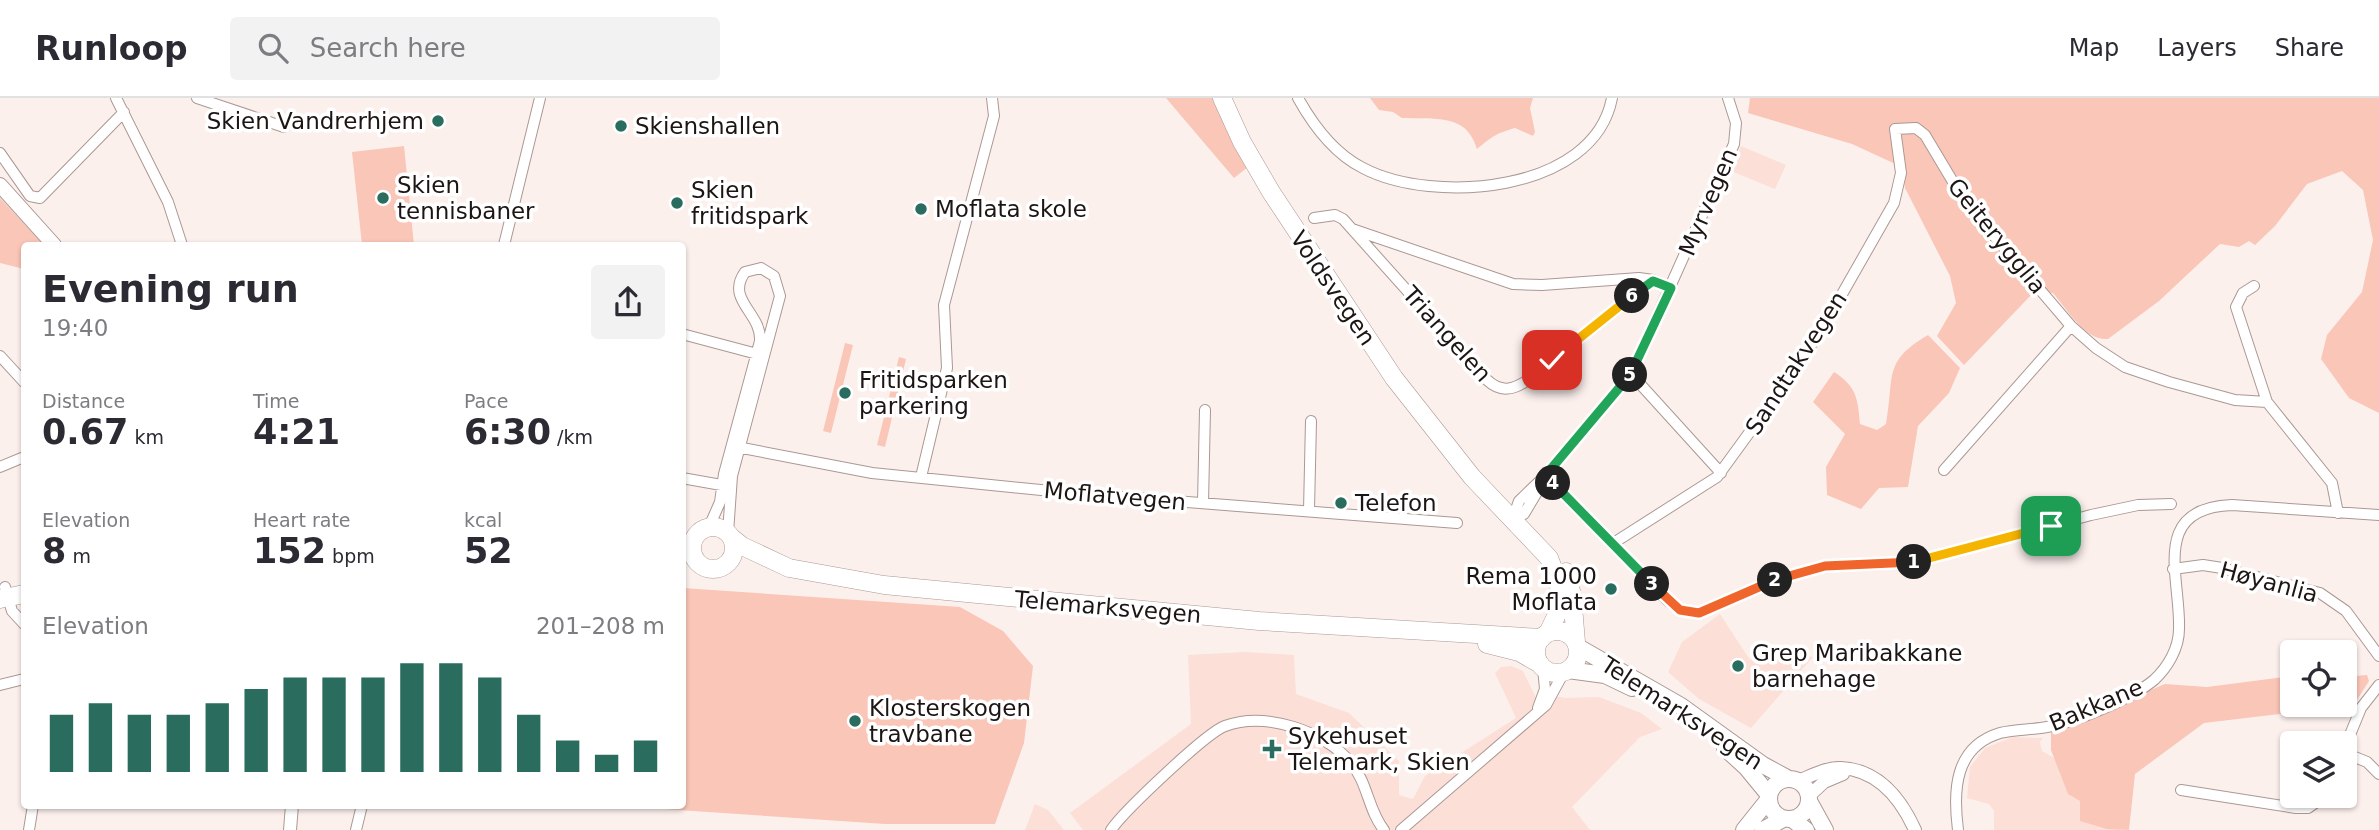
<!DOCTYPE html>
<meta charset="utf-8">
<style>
:root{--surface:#fff;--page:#f2f2f3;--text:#2b2b33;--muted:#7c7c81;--line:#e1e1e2;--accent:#2a6d5f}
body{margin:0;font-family:"DejaVu Sans",sans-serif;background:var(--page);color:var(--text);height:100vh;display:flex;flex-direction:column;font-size:26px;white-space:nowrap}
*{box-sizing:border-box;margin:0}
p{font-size:23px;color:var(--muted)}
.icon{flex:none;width:38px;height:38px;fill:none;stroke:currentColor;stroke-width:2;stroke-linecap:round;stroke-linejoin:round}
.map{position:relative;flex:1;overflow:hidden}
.side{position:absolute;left:21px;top:144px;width:665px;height:567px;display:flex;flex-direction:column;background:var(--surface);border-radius:7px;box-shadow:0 2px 5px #0004}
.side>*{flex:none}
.buttons{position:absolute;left:2280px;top:542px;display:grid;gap:14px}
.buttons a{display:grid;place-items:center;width:77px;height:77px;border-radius:7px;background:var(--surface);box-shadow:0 2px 5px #0004;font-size:35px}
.pin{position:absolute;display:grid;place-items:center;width:60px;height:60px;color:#fff;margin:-30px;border-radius:14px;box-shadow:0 4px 10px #0006}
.km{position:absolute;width:35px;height:35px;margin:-18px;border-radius:50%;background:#222;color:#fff;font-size:19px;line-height:35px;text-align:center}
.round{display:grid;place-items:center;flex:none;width:74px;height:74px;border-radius:7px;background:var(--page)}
.head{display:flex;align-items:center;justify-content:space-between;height:119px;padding:0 21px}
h1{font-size:38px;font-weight:600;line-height:52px}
.figures{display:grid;grid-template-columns:repeat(3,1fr);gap:10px;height:119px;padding:7px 21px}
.figures div{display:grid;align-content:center}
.figures b{font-size:35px;font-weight:600}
.figures small{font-size:19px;font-weight:400}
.figures p{font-size:19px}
.chart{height:196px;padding:14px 21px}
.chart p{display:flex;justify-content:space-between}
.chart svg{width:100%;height:126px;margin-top:7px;stroke:var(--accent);stroke-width:6}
header{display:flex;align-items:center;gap:42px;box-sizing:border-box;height:98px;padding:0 35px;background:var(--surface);border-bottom:2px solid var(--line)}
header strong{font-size:33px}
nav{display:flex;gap:38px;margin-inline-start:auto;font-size:24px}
.search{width:490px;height:63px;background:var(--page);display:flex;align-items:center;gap:18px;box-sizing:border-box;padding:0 24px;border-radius:7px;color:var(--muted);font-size:26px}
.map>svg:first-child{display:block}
</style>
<header>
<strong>Runloop</strong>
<div class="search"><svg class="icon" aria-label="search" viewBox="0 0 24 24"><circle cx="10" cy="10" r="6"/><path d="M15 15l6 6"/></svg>Search here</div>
<nav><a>Map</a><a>Layers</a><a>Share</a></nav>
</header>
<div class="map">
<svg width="2379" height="732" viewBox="0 0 2379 732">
<rect width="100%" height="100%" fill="#fcf0ed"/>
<!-- built -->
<path fill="#fcdfd7" d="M1741 48 1786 67 1775 91 1731 73Z
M1720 516 1750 562 1767 550 1813 559 1751 630 1699 601 1668 574 1682 544Z
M1246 554 1294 557 1296 596 1349 615 1399 663V697L1413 701 1425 678 1516 620 1495 575 1501 569 1511 568 1523 573 1536 600 1540 595 1565 600 1599 599 1641 615 1662 631 1640 639 1572 709 1590 732H1083L1070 715 1191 626 1188 557Z
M2013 639 2043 640 2040 644 2042 653 2066 667 2122 732H1994V713L1989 706 1967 700 1970 669 1985 650Z
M1035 706 1048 712 1064 732H1025Z"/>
<!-- green -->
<path fill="#fac6b8" d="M1166 0H1229L1257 62 1234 80Z
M1370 0H1533L1530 10 1535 34 1533 38 1515 30C1494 36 1492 39 1477 51 1466 14 1434 22 1402 20L1393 14 1379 12Z
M1750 0H2379V315L2349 300 2321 261 2327 237 2362 194 2373 142 2363 92 2342 73 2307 86 2275 128 2255 147 2249 143 2239 149 2220 146 2159 203 2108 241C2085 243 2067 211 2053 195L2035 193 1964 267 1937 238 1956 205 1950 178 1905 90 1902 69 1852 46 1748 15Z
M404 48 414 147H362L352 54Z
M0 100 44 147H24V171L0 165Z
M1928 237 1960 270 1949 295 1918 328 1908 389 1879 390 1861 411 1827 397 1826 369 1845 336 1813 304 1834 274C1856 288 1858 300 1860 326L1877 332 1886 326C1895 278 1882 264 1928 237Z
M845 245 853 247 831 335 823 333Z
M899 259 906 261 885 349 877 347Z
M683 490 960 509 1003 533 1033 568 1024 645 995 726H885L604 707H682Z
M2367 577 2369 583 2350 613 2329 610 2204 625 2135 676 2129 732 2107 731 2080 723V703L2068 696 2051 652V634L2165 586 2207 589 2292 578V607H2345V579Z"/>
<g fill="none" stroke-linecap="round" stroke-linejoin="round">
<defs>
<path id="minor" d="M116 0 168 104 182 147
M197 0 284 29
M1298 0C1313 27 1335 56 1363 70 1433 107 1594 95 1612 0
M0 55 30 98 40 100 124 14
M1314 120 1335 117 1343 121 1487 282C1501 295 1513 292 1528 282L1653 182 1671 190
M1352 131 1513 186 1542 187 1639 180 1653 182
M504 147 540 0
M2254 188 2243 195 2236 209 2267 304 2332 385 2338 415
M682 236 761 257
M0 258 24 284
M1631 276 1721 375
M732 348 872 375 1071 395 1457 425
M0 369 24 359
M1944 372 2071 228
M1545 378 1667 502 1680 512 1699 515 1764 486 1825 468 1912 465 2091 417 2138 407 2171 406
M921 379 947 270 944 207 994 18 992 0
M682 380 727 388
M1203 405 1205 312
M1309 412 1311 323
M1513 420 1519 403 1545 378 1631 276 1734 46 1736 25 1728 0
M1513 420 1524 416 1543 384
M709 429 720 404 724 376 760 243C762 215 725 202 745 174L761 170 774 178 780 198 732 378 728 435
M1612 446 1717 379 1789 280 1825 226 1894 105 1901 75 1895 31 1916 30 1925 37 1965 104 2071 228 2096 250 2125 269 2169 284 2235 302 2267 304
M2173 471 2203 467 2222 470 2320 495 2346 513 2379 558
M5 489 12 513 24 526
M0 587 24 581
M1538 610 1545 591 1543 570
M2345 649 2361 610 2379 587
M2345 655 2367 664 2379 676
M2181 692 2296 710H2308L2325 698
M29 732 33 707
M356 732 362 707
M1111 732C1123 714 1206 635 1225 628 1265 613 1325 633 1351 665 1368 685 1368 712 1384 732
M1401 732 1546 607 1564 574
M1958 732C1953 693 1954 649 2000 635 2015 631 2032 632 2047 629 2076 624 2131 601 2154 582 2168 569 2179 550 2179 531 2181 480 2149 410 2232 407L2379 417"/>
<path id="tertiary" d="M1798 683C1811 678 1827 669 1841 670 1879 672 1901 701 1915 732
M1809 698 1824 684 1843 676
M290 732 292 707"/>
<path id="secondary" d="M0 87 54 147"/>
<path id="primary" d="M1578 549 1681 608 1763 667 1787 680
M1568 572 1605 577 1632 590
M1725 650 1746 669 1769 697
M1769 701a20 20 0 1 1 40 0a20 20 0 1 1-40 0Z
M1809 703 1825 732
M1792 721 1806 732
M1744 732 1768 702
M1763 732 1783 721"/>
<path id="trunk" d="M1222 0 1242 44 1271 94 1394 280 1472 379 1549 460 1559 486 1560 510 1548 535
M692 450a21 21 0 1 1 42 0a21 21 0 1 1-42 0Z
M732 440 742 448 789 470 884 487 1259 523 1542 540
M1566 474 1572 497 1576 544
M0 501 24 496
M1536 554a21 21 0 1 1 42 0a21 21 0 1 1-42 0Z
M1487 546 1519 554 1540 566"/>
</defs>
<!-- minor casing -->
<use href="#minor" stroke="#ab9893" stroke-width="12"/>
<!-- tertiary casing -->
<use href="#tertiary" stroke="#ab9893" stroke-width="14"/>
<!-- secondary casing -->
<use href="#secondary" stroke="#ab9893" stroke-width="16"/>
<!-- primary casing -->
<use href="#primary" stroke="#ab9893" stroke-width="18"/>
<!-- trunk casing -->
<use href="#trunk" stroke="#ab9893" stroke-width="19"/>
<!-- minor -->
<use href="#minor" stroke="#fff" stroke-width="10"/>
<!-- tertiary -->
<use href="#tertiary" stroke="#fff" stroke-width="12"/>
<!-- secondary -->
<use href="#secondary" stroke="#fff" stroke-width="14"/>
<!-- primary -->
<use href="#primary" stroke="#fff" stroke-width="16"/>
<!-- trunk -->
<use href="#trunk" stroke="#fff" stroke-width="18"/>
</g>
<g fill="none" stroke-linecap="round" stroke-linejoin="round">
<defs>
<path id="split-1" d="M1914 464 2051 428"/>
<path id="split-2" d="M1775 482 1825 468 1914 464"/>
<path id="split-3" d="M1652 486 1680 512 1699 515 1775 482"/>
<path id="split-4" d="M1553 385 1652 486"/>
<path id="split-5" d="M1553 385 1545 378 1630 277"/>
<path id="split-6" d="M1630 277 1671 190 1653 183 1632 198"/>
<path id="split-7" d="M1552 262 1632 198"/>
</defs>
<!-- split-1 casing -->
<use href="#split-1" stroke="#fff" stroke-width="14"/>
<!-- split-2 casing -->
<use href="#split-2" stroke="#fff" stroke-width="14"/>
<!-- split-3 casing -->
<use href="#split-3" stroke="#fff" stroke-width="14"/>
<!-- split-4 casing -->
<use href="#split-4" stroke="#fff" stroke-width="14"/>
<!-- split-5 casing -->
<use href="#split-5" stroke="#fff" stroke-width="14"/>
<!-- split-6 casing -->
<use href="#split-6" stroke="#fff" stroke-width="14"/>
<!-- split-7 casing -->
<use href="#split-7" stroke="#fff" stroke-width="14"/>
<!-- split-1 -->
<use href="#split-1" stroke="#f5b400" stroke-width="9"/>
<!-- split-2 -->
<use href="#split-2" stroke="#f0652b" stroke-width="9"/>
<!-- split-3 -->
<use href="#split-3" stroke="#f0652b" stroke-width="9"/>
<!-- split-4 -->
<use href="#split-4" stroke="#22a559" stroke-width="9"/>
<!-- split-5 -->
<use href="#split-5" stroke="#22a559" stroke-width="9"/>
<!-- split-6 -->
<use href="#split-6" stroke="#22a559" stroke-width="9"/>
<!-- split-7 -->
<use href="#split-7" stroke="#f5b400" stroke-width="9"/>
</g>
<!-- markers -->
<g fill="#2a6d5f" stroke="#fff" stroke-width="2.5">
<circle cx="438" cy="23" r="7"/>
<circle cx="621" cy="28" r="7"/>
<circle cx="383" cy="100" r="7"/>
<circle cx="677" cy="105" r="7"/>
<circle cx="921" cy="111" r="7"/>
<circle cx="845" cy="295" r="7"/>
<circle cx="1341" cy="405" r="7"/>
<circle cx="1611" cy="491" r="7"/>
<circle cx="1738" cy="568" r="7"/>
<circle cx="855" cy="623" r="7"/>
<path d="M1268.5 640.5h7v7h7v7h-7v7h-7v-7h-7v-7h7z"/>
</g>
<g text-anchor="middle" stroke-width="7" stroke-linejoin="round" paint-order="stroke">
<!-- poi labels -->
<g font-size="23" fill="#1c1513" stroke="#fff" text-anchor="start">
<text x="424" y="31" text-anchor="end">Skien Vandrerhjem</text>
<text x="635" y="36">Skienshallen</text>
<text x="397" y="95">Skien<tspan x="397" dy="26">tennisbaner</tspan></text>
<text x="691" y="100">Skien<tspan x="691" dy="26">fritidspark</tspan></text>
<text x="935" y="119">Moflata skole</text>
<text x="859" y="290">Fritidsparken<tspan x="859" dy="26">parkering</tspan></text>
<text x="1355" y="413">Telefon</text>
<text x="1597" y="486" text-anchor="end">Rema 1000<tspan x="1597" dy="26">Moflata</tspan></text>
<text x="1752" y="563">Grep Maribakkane<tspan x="1752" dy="26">barnehage</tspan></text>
<text x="869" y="618">Klosterskogen<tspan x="869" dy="26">travbane</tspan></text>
<text x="1288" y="646">Sykehuset<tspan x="1288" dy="26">Telemark, Skien</tspan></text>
</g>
<!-- street labels -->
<g font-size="23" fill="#1c1513" stroke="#fff">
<text transform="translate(1708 104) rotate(-67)" y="8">Myrvegen</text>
<text transform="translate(1997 138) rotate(51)" y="8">Geiterygglia</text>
<text transform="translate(1333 190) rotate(56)" y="8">Voldsvegen</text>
<text transform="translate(1447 236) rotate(48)" y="8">Triangelen</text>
<text transform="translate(1796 265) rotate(-57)" y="8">Sandtakvegen</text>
<text transform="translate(1115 398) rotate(5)" y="8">Moflatvegen</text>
<text transform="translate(2269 484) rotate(15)" y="8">Høyanlia</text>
<text transform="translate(1108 509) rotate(5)" y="8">Telemarksvegen</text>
<text transform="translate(2096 607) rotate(-23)" y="8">Bakkane</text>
<text transform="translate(1682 615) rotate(33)" y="8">Telemarksvegen</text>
</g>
</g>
</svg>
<div class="buttons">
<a><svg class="icon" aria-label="locate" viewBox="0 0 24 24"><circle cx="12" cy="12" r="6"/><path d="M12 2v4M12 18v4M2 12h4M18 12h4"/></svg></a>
<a><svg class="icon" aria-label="layers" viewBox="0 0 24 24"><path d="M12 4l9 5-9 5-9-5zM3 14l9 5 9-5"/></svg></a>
</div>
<div class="pin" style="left:2051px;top:428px;background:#1e9e55"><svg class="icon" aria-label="arrive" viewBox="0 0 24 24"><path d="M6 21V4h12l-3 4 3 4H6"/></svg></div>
<div class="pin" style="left:1552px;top:262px;background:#d93025"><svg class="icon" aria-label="check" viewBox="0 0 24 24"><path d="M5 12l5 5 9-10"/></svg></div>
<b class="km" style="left:1914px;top:464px">1</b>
<b class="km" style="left:1775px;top:482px">2</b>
<b class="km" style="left:1652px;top:486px">3</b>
<b class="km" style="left:1553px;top:385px">4</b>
<b class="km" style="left:1630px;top:277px">5</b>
<b class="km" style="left:1632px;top:198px">6</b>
<section class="side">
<div class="head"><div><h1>Evening run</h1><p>19:40</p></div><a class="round"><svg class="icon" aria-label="share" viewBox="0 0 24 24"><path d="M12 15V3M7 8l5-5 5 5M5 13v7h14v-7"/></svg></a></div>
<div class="figures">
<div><p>Distance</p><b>0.67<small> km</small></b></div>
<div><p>Time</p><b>4:21</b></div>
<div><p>Pace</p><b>6:30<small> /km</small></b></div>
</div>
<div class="figures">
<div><p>Elevation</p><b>8<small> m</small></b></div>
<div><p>Heart rate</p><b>152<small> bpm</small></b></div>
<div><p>kcal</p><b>52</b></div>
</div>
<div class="chart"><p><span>Elevation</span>201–208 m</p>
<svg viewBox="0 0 160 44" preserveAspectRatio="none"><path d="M5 44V24M15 44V20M25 44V24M35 44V24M45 44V20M55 44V15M65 44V11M75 44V11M85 44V11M95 44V6M105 44V6M115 44V11M125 44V24M135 44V33M145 44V38M155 44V33"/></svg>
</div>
</section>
</div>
